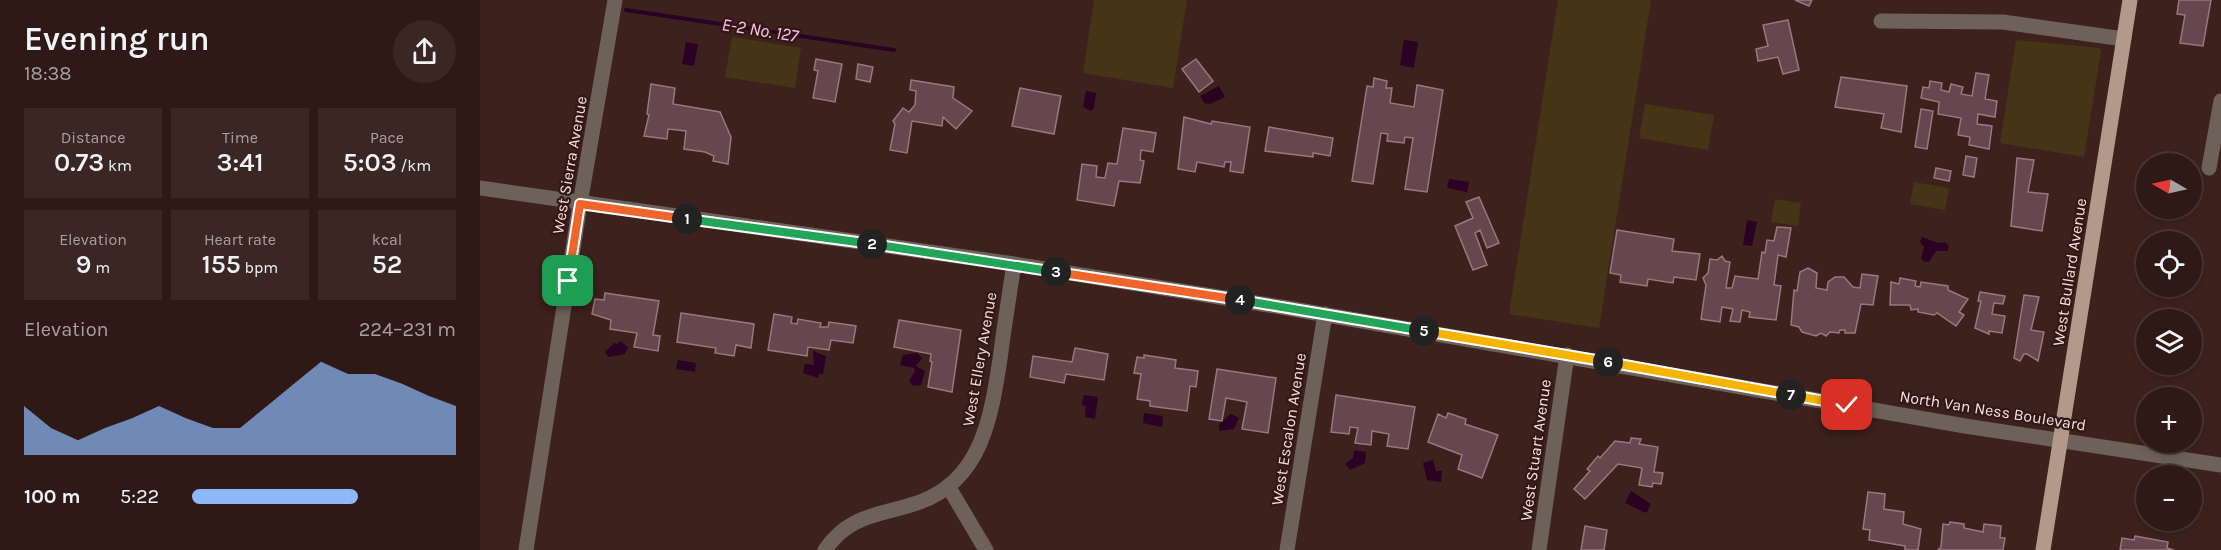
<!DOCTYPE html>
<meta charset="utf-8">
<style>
:root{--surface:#2e1916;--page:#3a2623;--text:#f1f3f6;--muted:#a7a0a1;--line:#493835;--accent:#8db9fc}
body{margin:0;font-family:Karla,sans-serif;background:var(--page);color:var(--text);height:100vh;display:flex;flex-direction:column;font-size:22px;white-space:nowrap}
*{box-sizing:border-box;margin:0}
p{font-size:20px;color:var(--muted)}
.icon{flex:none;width:33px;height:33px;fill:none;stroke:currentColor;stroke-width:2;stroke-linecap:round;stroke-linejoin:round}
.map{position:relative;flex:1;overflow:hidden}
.details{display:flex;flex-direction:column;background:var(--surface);width:480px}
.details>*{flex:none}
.needle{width:39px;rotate:279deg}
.buttons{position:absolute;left:1656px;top:153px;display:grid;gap:12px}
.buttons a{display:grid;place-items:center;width:66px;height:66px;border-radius:50%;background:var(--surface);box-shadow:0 3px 9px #0003,0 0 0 2px var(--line);font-size:30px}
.pin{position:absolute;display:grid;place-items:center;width:51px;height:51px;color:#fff;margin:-26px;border-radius:12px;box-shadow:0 3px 9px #0006}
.km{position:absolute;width:30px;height:30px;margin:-15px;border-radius:50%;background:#222;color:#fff;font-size:16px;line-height:30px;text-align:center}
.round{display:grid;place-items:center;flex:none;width:63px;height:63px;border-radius:32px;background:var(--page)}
.overview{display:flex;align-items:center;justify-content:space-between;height:102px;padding:0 24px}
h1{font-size:33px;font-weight:600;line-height:45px}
.stats{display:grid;grid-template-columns:repeat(3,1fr);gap:9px;height:102px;padding:6px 24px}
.stats div{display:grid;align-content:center;border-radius:0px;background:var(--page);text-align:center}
.stats b{font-size:26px;font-weight:600}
.stats small{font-size:16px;font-weight:400}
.stats p{font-size:16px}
.chart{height:168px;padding:12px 24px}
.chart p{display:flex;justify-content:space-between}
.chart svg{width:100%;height:108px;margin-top:6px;fill:var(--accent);opacity:.7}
ul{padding:0 24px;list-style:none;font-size:20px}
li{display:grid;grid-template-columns:96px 72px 1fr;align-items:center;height:45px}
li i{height:15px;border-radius:8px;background:var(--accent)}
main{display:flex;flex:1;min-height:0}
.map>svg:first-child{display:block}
</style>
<main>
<section class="details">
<div class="overview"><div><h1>Evening run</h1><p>18:38</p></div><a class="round"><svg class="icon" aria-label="share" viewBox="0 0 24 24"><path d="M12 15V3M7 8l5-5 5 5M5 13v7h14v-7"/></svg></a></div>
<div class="stats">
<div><p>Distance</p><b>0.73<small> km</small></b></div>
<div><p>Time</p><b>3:41</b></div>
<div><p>Pace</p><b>5:03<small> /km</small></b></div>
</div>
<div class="stats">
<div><p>Elevation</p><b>9<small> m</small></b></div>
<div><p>Heart rate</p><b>155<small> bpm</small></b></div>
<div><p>kcal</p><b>52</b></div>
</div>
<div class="chart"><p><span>Elevation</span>224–231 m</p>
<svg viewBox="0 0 160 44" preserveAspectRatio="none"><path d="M0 44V24L10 33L20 38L30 33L40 29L50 24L60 29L70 33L80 33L90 24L100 15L110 6L120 11L130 11L140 15L150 20L160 24V44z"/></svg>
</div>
<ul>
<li><b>100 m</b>5:22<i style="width:63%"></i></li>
</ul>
</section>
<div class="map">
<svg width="1741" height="550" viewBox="0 0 1741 550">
<rect width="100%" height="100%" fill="#3d211d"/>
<!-- green -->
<path fill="#463417" d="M614 0H707L693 88 603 73Z
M1078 0H1171L1119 328 1029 314Z
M252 37 321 48 315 88 245 77Z
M1536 40 1619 48 1621 51 1604 157 1520 143Z
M1165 104 1234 115 1228 150 1159 138Z
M1434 182 1469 188 1465 210 1430 204Z
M1295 199 1321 203 1318 226 1291 222Z"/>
<!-- water -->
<path fill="#2b0224" d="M924 40 938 42 934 68 920 65Z
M206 42 218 44 214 66 202 64Z
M739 86 745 97 730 104 724 103 720 96Z
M606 91 616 93 614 108 611 111 603 107Z
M969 179 989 182 987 192 967 188Z
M1267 220 1277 222 1272 246 1263 245Z
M1442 237 1458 243 1465 242 1469 246 1468 251H1456L1449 262 1443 261 1441 258 1444 247 1440 242Z
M140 341 148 347 145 354 128 357 125 352 134 343 138 344Z
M333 351 346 356 343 374H339L338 378 323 373 325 364 334 365Z
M437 353 442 358 436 366 445 371 441 385 433 386 429 381 435 371 434 368 420 365 423 355Z
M198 360 216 363 215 372 196 369Z
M604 395 618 397 615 419 605 417 606 406 602 405Z
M664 413 683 416 682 427 663 423Z
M751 414 759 418 754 429 739 431V424Z
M874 450 886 452 885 463 870 470 865 464 873 458Z
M953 460 956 471H962L961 482 947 480 943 463Z
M1151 491 1171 504 1166 513 1145 503Z"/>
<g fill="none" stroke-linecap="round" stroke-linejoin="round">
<!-- stream -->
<path stroke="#2b0224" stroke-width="4" d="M146 10 414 50"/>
</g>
<!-- building -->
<path fill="#66474f" stroke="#9a7780" stroke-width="1.5" d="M1315 0H1332L1329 6Z
M1699 0H1731L1723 46 1700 43 1705 15 1697 14Z
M1308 20 1319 70 1303 74 1298 57 1278 61 1276 49 1288 46 1283 25Z
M336 59 362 64 355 102 333 98 338 71 334 70Z
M716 59 733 81 719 92 702 69Z
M378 64 393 67 390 82 376 79Z
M1496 73 1509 75 1505 99 1517 101 1515 117 1498 114 1497 124 1512 126 1509 149 1489 145 1490 137 1478 135 1481 118 1458 114 1459 102 1441 98 1443 87 1449 88 1450 81 1462 83 1461 90 1469 92 1471 84 1483 87 1481 94 1492 96Z
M1361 77 1427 86 1421 132 1401 128 1404 114 1355 107Z
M894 78 907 81 906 88H912L910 103 934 107 937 85 963 90 947 192 925 189 933 138 925 137 924 143 907 141 908 134 901 133 893 184 872 181 887 86 893 87Z
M431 80 474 87 473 98 492 111 476 129 463 117 462 126 432 121 427 153 410 150 415 124 413 121 423 108 429 112 435 105 436 91 430 90Z
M171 84 195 88 193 104 240 112 251 137 248 164 233 161 234 156 225 152 204 149 206 131 188 129 187 139 164 136 169 115 167 114Z
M540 88 581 96 574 134 532 126Z
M1441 109 1453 111 1447 149 1435 147Z
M704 117 731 124 732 121 770 127 763 173 750 171 751 162H745L744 167 717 162 715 172 698 169Z
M789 127 853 138 850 156 833 153V157L785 151Z
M643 128 676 133 673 152 661 150 660 160 664 161 660 183 639 181 634 206 597 200 602 164 617 166 616 177 625 178 628 163 637 164Z
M1486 156 1497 158 1494 177 1483 175Z
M1537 158 1554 160 1548 192 1568 194 1562 231 1531 226Z
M1456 168 1471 171 1469 181 1454 178Z
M999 197 1019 243 1007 248 1000 230 995 233 1007 265 993 270 975 226 993 218 986 202Z
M1297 227 1311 228 1306 257 1298 255 1294 285 1301 286 1296 320 1269 317 1270 312 1262 310 1260 322 1250 321 1253 309 1242 307 1240 322 1221 319 1226 285 1223 278 1228 273 1230 259 1237 260 1242 256 1245 261 1250 262 1246 288H1252L1255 276 1278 279 1282 252 1285 253 1287 240 1294 241Z
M1137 230 1194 239 1192 251 1220 254 1216 280 1194 277 1193 283 1168 279 1167 286 1140 282 1141 275 1130 273Z
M1328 268 1337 273 1336 288 1347 290 1348 282 1355 277H1364L1373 287 1380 288 1382 274 1398 276 1393 305 1381 304 1375 333H1365V330H1360L1359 333 1350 332 1346 336 1341 333 1336 336 1322 332 1319 327 1311 325 1314 290 1317 291 1320 272Z
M1420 278 1436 281 1435 286 1440 287 1441 282 1468 286V290L1488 299 1479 312 1484 315 1476 326 1457 313 1454 315 1438 312V309L1431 310 1430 305H1410L1411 282 1419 284Z
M1500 292 1525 296 1523 304 1514 303 1512 314 1525 316 1522 333 1509 331V334L1495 328 1501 301H1498Z
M125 293 179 301 173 335 180 336 178 351 154 347 157 333 130 329 131 320 112 314 115 299 124 300Z
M1544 295 1559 297 1551 330 1564 332 1558 361 1547 354H1544L1540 361 1534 358Z
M201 313 274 324 271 348 256 345 254 356 235 353 236 348 197 342Z
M294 314 312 317 311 323 317 324 318 319 341 323 340 327H348L349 322 376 326 373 343 351 340 349 350 328 347 327 356 288 350Z
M419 320 481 330 472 392 448 387 452 362 450 361 451 354 414 347Z
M595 348 628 354 624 380 586 374 584 383 550 377 553 356 592 362Z
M664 355 696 360 695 368 718 371 716 387 710 386 707 411 670 406V401L657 399 661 374 654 373 657 357 664 358Z
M737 369 796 378 788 433 762 429 767 402 746 398 742 421 729 419Z
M856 395 935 407 928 449 907 446 909 434 892 431 891 445 875 443 878 428 870 427 869 434 851 432Z
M968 413 986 419 985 424 1018 435 1002 478 978 469 982 455 948 442 958 414 966 418Z
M1151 438 1161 439 1159 444 1178 447 1174 472 1183 473 1181 484 1173 483 1172 487 1159 485 1162 468 1138 464 1105 499 1094 489 1110 471 1107 469 1118 456 1120 458 1135 441 1150 443Z
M1388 492 1405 494 1404 509 1424 512 1423 524 1441 529 1438 550H1425V546L1389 540 1390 530 1383 529Z
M1470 522 1484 524V528L1503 532 1504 524 1521 526 1520 538H1525L1523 550H1458L1461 547 1463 524 1469 525Z
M1105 526 1127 530 1124 550H1101Z
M1655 536 1688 542 1687 548 1694 550H1640L1642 538 1654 540Z"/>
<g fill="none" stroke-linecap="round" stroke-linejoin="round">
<!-- minor -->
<path stroke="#6e615a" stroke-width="15" d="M1401 21 1523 22 1644 39
M1729 168 1741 101
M0 188 534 264 807 308 1485 426 1741 465
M468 486 506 550
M46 550 100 204 135 0
M345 550C370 513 401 516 440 502 502 479 511 417 520 359 524 328 529 296 534 264
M807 550 845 314
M1059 550 1087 355"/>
<!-- major -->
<path stroke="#b29989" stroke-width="15" d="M1563 550 1650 0"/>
</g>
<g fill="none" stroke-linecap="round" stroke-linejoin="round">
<defs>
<path id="split-1" d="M88 281 100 204 207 219"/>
<path id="split-2" d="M207 219 392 244"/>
<path id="split-3" d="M392 244 576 272"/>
<path id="split-4" d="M576 272 760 300"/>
<path id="split-5" d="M760 300 944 331"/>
<path id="split-6" d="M944 331 1128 362"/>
<path id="split-7" d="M1128 362 1311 395"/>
<path id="split-8" d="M1311 395 1367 405"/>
</defs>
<!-- split-1 casing -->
<use href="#split-1" stroke="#fff" stroke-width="12"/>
<!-- split-2 casing -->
<use href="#split-2" stroke="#fff" stroke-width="12"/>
<!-- split-3 casing -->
<use href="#split-3" stroke="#fff" stroke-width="12"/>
<!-- split-4 casing -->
<use href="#split-4" stroke="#fff" stroke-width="12"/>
<!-- split-5 casing -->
<use href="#split-5" stroke="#fff" stroke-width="12"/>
<!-- split-6 casing -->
<use href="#split-6" stroke="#fff" stroke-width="12"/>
<!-- split-7 casing -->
<use href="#split-7" stroke="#fff" stroke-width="12"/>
<!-- split-8 casing -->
<use href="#split-8" stroke="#fff" stroke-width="12"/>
<!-- split-1 -->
<use href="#split-1" stroke="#f0652b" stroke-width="8"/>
<!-- split-2 -->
<use href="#split-2" stroke="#22a559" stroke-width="8"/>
<!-- split-3 -->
<use href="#split-3" stroke="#22a559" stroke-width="8"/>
<!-- split-4 -->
<use href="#split-4" stroke="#f0652b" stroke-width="8"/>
<!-- split-5 -->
<use href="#split-5" stroke="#22a559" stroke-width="8"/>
<!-- split-6 -->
<use href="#split-6" stroke="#f5b400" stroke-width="8"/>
<!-- split-7 -->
<use href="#split-7" stroke="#f5b400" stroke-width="8"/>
<!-- split-8 -->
<use href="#split-8" stroke="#f5b400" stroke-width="8"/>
</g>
<g text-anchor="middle" stroke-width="4.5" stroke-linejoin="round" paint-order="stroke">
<!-- street labels -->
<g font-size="16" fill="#f4e0de" stroke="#321714">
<text transform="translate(89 165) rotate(-80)" y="6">West Sierra Avenue</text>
<text transform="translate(1589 272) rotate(-81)" y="6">West Bullard Avenue</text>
<text transform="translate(499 359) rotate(-80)" y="6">West Ellery Avenue</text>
<text transform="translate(1513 410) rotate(9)" y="6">North Van Ness Boulevard</text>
<text transform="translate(808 429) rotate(-81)" y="6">West Escalon Avenue</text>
<text transform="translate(1055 450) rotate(-82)" y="6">West Stuart Avenue</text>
</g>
<!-- water labels -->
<g font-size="18" font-style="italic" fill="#fdc1ed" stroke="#321714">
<text transform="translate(280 30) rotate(9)" y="6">E-2 No. 127</text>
</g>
</g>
</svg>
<div class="buttons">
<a><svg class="needle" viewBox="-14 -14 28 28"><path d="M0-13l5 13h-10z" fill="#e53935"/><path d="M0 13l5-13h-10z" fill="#a7a0a1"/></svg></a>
<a><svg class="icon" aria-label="locate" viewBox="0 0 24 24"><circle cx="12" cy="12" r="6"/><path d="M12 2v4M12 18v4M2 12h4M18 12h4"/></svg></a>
<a><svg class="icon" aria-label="layers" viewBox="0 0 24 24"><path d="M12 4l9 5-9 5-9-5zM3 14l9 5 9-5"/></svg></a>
<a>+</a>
<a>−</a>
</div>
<div class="pin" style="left:88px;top:281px;background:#1e9e55"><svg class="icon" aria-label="arrive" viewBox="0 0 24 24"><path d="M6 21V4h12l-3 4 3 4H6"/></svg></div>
<div class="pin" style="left:1367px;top:405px;background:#d93025"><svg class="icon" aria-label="check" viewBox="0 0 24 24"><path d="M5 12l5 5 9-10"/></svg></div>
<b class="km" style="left:207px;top:219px">1</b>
<b class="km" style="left:392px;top:244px">2</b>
<b class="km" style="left:576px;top:272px">3</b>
<b class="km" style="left:760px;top:300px">4</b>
<b class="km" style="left:944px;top:331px">5</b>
<b class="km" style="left:1128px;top:362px">6</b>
<b class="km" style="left:1311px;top:395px">7</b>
</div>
</main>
